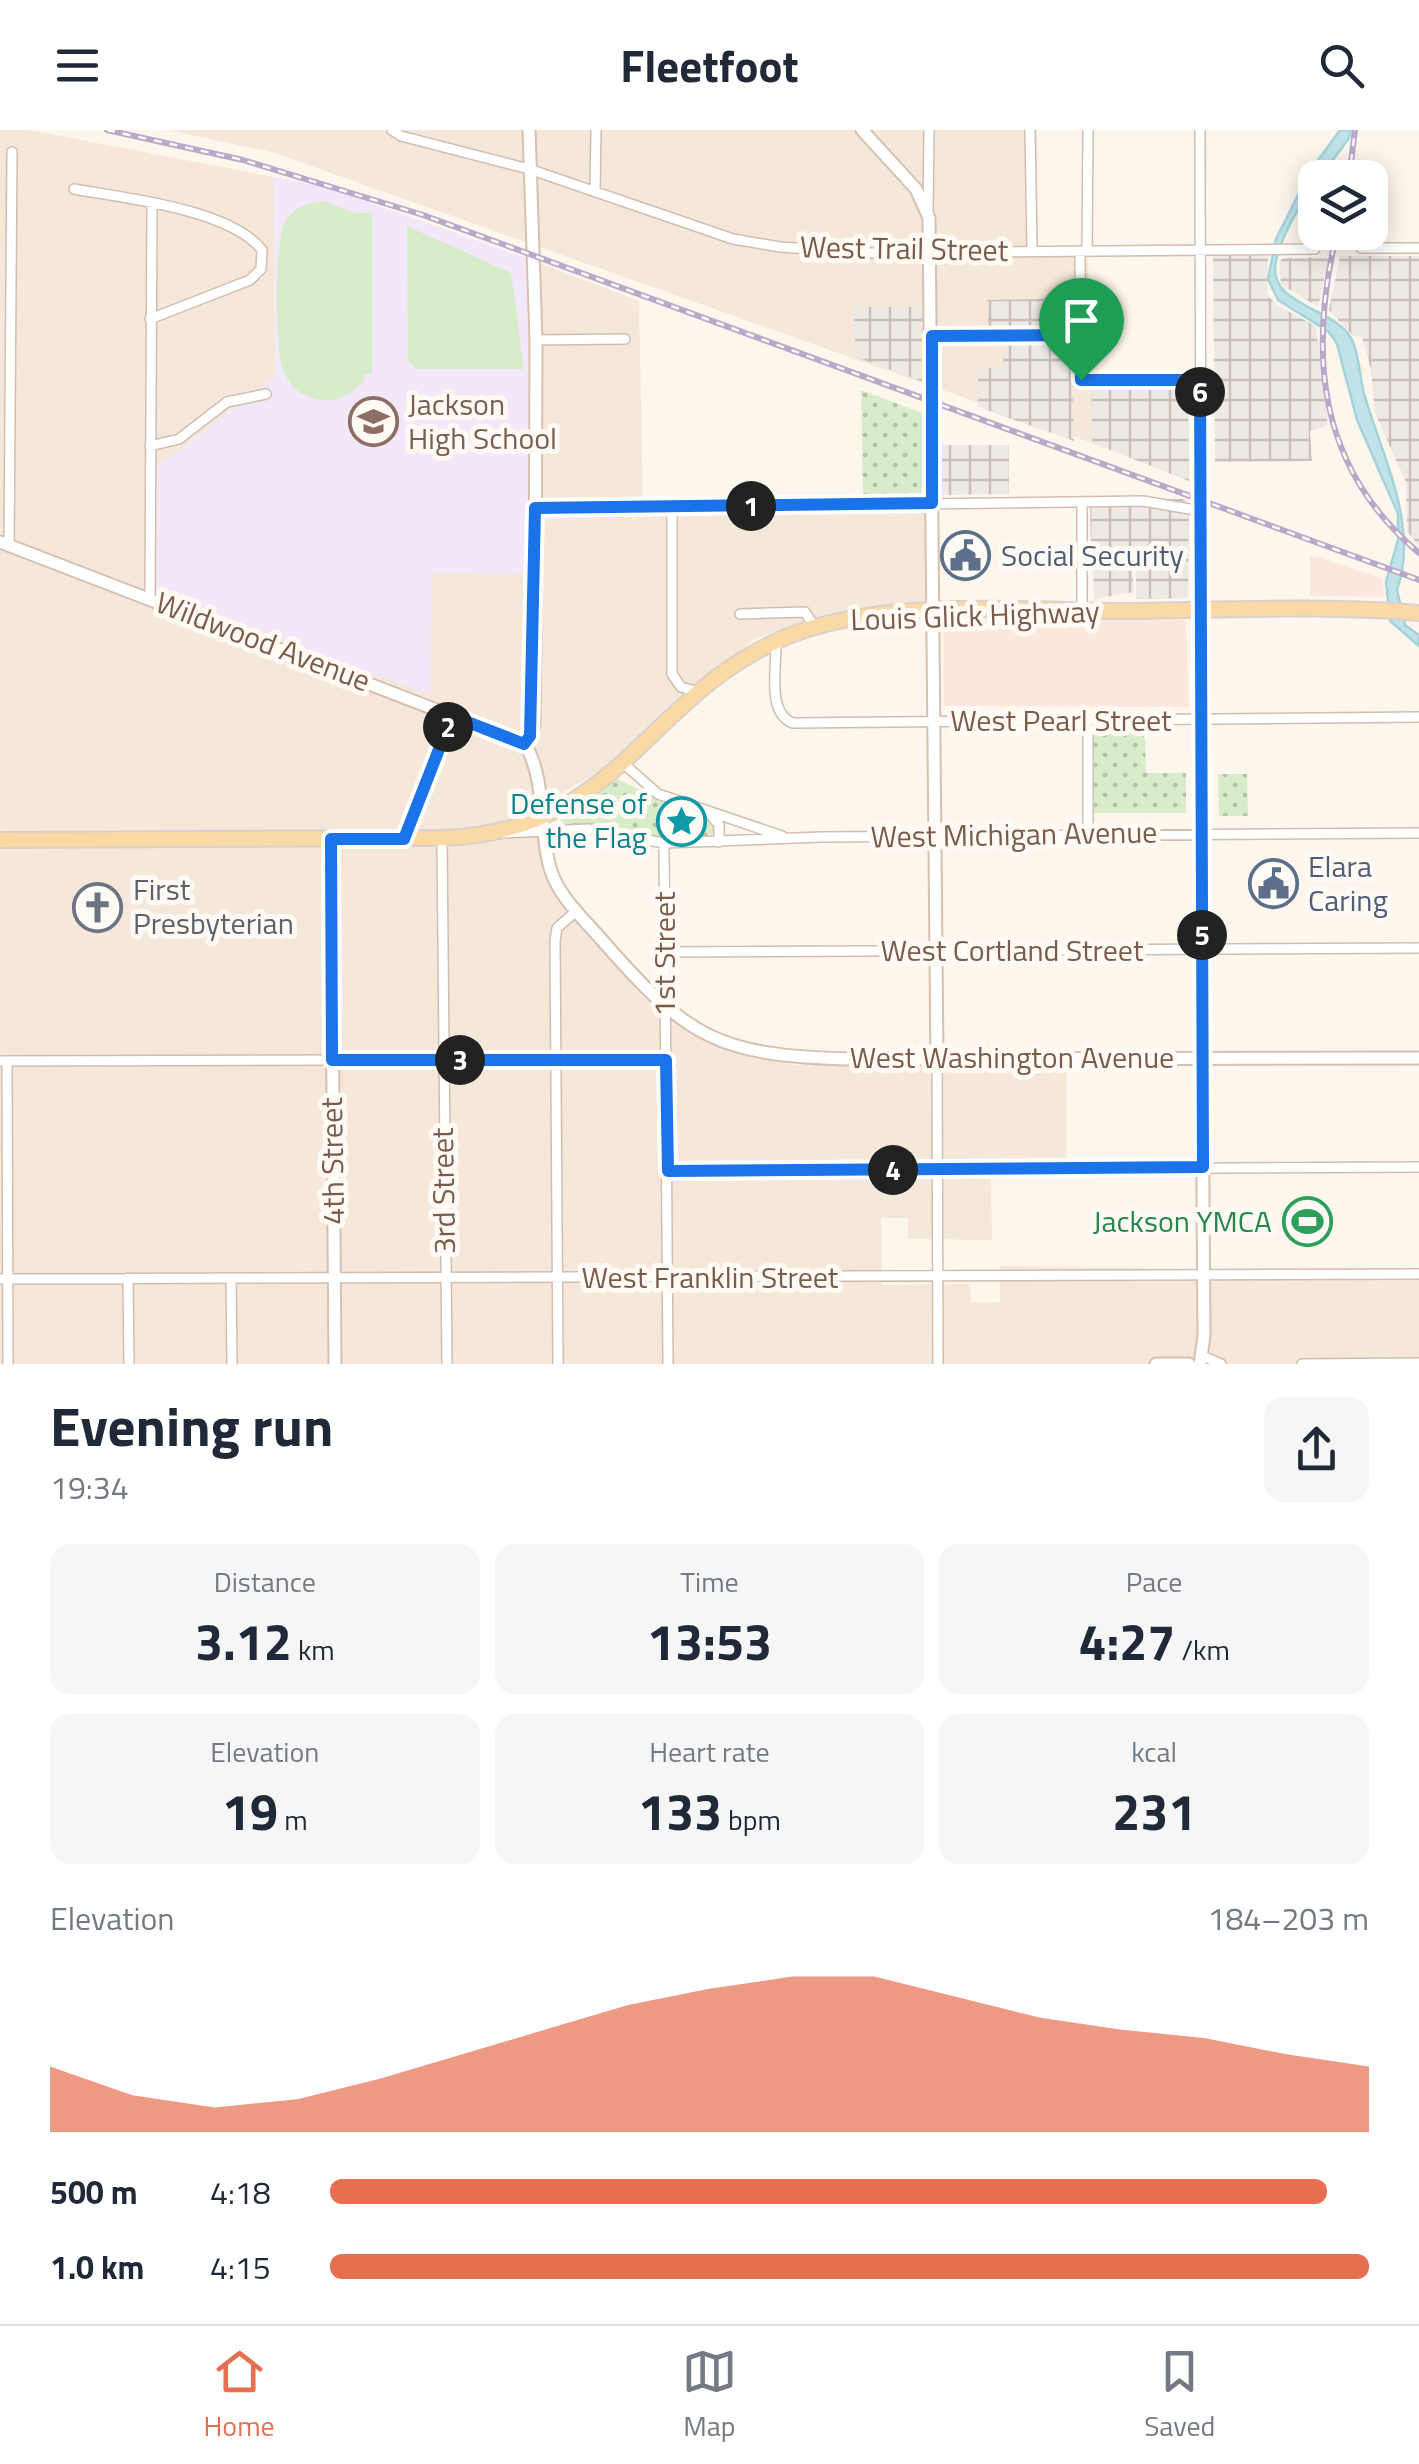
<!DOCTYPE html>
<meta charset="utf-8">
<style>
:root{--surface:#fff;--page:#f6f6f7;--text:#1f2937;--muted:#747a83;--line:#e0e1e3;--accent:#e76f51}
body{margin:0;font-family:"Titillium Web",sans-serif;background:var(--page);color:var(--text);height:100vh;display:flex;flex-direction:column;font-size:38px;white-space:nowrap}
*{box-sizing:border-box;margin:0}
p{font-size:32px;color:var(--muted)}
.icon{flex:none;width:55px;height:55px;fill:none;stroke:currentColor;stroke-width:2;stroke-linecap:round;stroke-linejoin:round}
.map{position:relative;height:1234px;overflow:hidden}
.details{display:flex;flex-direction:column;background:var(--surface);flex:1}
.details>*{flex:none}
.controls{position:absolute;left:1298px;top:30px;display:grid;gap:20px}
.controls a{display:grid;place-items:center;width:90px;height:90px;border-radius:20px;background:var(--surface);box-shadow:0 5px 25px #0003;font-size:50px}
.pin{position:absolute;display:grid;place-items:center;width:85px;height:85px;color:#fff;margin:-102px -42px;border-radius:50% 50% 50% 0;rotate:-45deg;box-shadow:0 0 10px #0007}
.pin .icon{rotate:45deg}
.km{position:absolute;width:50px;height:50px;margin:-25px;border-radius:50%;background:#222;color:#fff;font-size:28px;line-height:50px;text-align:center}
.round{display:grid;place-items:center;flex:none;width:105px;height:105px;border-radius:20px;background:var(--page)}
.head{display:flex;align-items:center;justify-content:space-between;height:170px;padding:0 50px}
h1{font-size:55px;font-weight:700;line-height:75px}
.metrics{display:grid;grid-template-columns:repeat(3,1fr);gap:15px;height:170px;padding:10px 50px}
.metrics div{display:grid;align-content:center;border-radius:20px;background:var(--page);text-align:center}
.metrics b{font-size:50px;font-weight:700}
.metrics small{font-size:28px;font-weight:400}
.metrics p{font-size:28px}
.chart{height:280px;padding:20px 50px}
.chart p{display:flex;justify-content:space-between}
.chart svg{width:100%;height:180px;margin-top:10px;fill:var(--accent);opacity:.7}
ul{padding:0 50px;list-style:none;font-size:32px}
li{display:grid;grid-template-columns:160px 120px 1fr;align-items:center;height:75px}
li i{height:25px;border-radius:12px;background:var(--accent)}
header{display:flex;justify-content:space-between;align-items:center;height:130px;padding:0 50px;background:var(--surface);font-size:45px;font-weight:700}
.tab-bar{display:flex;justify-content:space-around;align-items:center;height:140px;border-top:2px solid var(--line);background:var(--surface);font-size:28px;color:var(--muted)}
.tab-bar a{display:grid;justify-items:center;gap:5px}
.tab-bar .current{color:var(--accent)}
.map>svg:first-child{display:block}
</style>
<header><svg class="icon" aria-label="menu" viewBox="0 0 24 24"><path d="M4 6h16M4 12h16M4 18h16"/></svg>Fleetfoot<svg class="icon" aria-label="search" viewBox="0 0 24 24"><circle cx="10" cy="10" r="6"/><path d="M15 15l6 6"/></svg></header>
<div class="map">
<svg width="1419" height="1234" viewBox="0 0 1419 1234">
<defs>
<pattern id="industrial-grid" width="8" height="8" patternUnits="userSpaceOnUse" patternTransform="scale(2.5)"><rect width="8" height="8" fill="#efe9e4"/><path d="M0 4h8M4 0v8" fill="none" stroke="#c7c0bb"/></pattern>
<pattern id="park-dots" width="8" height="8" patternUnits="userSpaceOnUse" patternTransform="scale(2.5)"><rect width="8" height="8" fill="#d8ecc9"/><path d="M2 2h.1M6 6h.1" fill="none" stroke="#b4c2a5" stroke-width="1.8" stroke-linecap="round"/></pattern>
</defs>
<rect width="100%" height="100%" fill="#fdf6ec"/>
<!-- residential -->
<path fill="#f5e8da" d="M0 0H29L274 47 275 247 157 337V461L430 564 432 443 533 444 526 128 639 171 643 375 929 370 930 475 830 483 754 509 607 638 530 681 547 742 577 774 642 866 671 890 718 916 751 928 799 935 1067 933 1066 1046 991 1047 992 1110 908 1109V1088H881L882 1155 970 1154 971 1173 1000 1172V1136L1419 1143V1234H0Z
M167 0H1037L1038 116 1088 128 1092 313 272 22Z"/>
<!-- commercial -->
<path fill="#fde8e0" d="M1315 426 1381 448 1385 467 1310 466V427Z
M943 486 1186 490 1189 577 944 576Z"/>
<!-- industrial -->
<path fill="url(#industrial-grid)" d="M1213 126H1268L1267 165 1278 176 1316 196 1328 295 1310 301 1312 331 1215 332Z
M1340 126H1419V416L1407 401 1406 352 1375 283 1371 239 1362 207 1353 206 1329 180Z
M1329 127 1318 177 1281 154 1279 132 1283 128Z
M1044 169 1045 173 1070 172 1074 311 978 277V239L1003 237 1004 208 989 207 987 170Z
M853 177H924V252L856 227Z
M1091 254H1188L1189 351 1092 313Z
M942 315H1009V364L942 365Z
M1182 369 1189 373 1188 468 1136 469V418L1091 419 1090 370Z
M1131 425 1134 462 1094 469 1093 426Z"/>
<!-- education -->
<path fill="#f3e8fa" d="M274 47 320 55 526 128 533 444 432 443 430 565 156 461 157 337 275 247Z"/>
<!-- green -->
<path fill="#d8ecc9" d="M324 71 355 83H372V244H364V251C353 263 341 271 323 270 304 269 289 257 283 239 275 218 274 110 285 92 294 77 307 73 324 71Z
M407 96 511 143 524 239H416L408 231Z"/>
<!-- park -->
<path fill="url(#park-dots)" d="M861 260 925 284 926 367H863Z
M1094 595H1139L1145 609 1146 643H1186V683H1092Z
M1218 644H1247L1248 686H1219Z
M617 649 711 692 715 702C694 721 597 695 565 695L560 690Z"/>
<!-- water -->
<path fill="#bfe3e8" stroke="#a5d3da" stroke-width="2.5" d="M1340 0H1351L1349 8C1324 43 1286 86 1276 131 1266 175 1333 177 1351 208 1360 224 1359 248 1365 267 1384 331 1419 396 1397 460L1405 495 1419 505V516L1390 491 1386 452 1398 410V384L1357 290 1337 214 1329 202 1278 170 1268 149 1276 109 1311 40Z"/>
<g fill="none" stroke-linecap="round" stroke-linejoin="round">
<defs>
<path id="street" d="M392 0 401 6 529 39 733 109 780 117 871 123 1315 119
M1030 0 1032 120
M1200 0 1202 928
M74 59C124 68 230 79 262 120L261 139 250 150 150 189
M595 60 596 0
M928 82 929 0
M1361 118H1419
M1080 121 1081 250H1200
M1087 121 1088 0
M932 205H1080
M536 210 625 209
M150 316 179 309 227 272 266 264
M672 377V544L681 557 699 562
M535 379 1143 371 1201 381
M9 416 12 22
M150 468 152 73
M1082 481V372
M740 484 805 482 814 496
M776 511C777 536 766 583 793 593L1419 587
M624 634 658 664 782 706
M710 684 719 695V712
M504 703 588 699 664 713 822 707 1419 703
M1088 705V591
M442 708 447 1234
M404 709 453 586
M664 713 668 1234
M666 822 1419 818
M937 930 938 1234
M0 931 666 929
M7 931 8 1234
M668 1041 1419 1037
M128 1148 129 1234
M231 1148 232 1234
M0 1149 1419 1144
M1201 1225 1221 1234
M558 1234 555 811 557 798 576 781
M1302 1234 1419 1233"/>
<path id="secondary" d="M862 0 916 59 929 88 937 930
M0 412 525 614
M525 614C547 651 538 701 551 741 560 768 583 788 601 809 688 909 719 926 852 929L1419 928
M525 614 534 596 535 519 536 210 529 0
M331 709 335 1234
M1156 1234H1189
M1200 1234 1204 1206 1202 928"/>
<path id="primary" d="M0 710 442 708C620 703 646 565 786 507 882 467 1027 481 1131 481 1227 480 1324 475 1419 483"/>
</defs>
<!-- street casing -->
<use href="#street" stroke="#d1beb0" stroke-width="12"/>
<!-- secondary casing -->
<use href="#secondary" stroke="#d6c0b0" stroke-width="15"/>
<!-- primary casing -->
<use href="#primary" stroke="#dad1cd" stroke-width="18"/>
<!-- street -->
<use href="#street" stroke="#fff" stroke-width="9"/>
<!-- secondary -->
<use href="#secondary" stroke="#fff" stroke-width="11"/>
<!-- primary -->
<use href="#primary" stroke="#fbd9a5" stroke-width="14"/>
<defs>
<path id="rail" d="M107 0 243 30 423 85 1419 450
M1349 48 1355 0
M1337 102C1308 224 1317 337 1419 423"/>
</defs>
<!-- rail casing -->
<use href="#rail" stroke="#b9a8c9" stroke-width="6"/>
<!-- rail -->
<use href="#rail" stroke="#fffaf3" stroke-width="2.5" stroke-dasharray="8" stroke-linecap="butt"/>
</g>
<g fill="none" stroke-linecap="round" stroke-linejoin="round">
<defs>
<path id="route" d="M1080 205 1081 250H1200L1203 1037 668 1041 666 930H332L331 709H404L452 586 524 614 530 606 535 378 932 373V206Z"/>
</defs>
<!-- route casing -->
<use href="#route" stroke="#fff" stroke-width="20"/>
<!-- route -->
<use href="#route" stroke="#1a73e8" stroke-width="12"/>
</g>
<!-- icons -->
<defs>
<symbol id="school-ring" viewBox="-11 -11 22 22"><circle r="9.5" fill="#fffaf3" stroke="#8d6e63" stroke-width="1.5"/><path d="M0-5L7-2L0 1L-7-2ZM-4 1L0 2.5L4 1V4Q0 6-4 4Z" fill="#8d6e63"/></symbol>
<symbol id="civic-ring" viewBox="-11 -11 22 22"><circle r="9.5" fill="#fffaf3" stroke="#5c6f8a" stroke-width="1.5"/><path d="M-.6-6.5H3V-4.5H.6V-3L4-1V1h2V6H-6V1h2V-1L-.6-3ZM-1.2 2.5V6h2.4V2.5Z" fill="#5c6f8a"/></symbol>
<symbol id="sight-ring" viewBox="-11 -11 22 22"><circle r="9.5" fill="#fffaf3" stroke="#0f9aa8" stroke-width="1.5"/><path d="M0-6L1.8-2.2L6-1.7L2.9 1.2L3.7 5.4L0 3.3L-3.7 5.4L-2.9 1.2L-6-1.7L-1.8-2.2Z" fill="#0f9aa8"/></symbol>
<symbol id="church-ring" viewBox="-11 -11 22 22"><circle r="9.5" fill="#fffaf3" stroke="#6b7280" stroke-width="1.5"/><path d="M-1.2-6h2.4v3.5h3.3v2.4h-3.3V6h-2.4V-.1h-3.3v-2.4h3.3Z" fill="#6b7280"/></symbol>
<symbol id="stadium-ring" viewBox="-11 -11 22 22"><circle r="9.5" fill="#fffaf3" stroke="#2e9e5b" stroke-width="1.5"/><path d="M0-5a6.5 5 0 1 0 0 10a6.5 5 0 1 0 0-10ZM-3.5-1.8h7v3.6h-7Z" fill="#2e9e5b"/></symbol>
</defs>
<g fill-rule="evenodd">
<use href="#school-ring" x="346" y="264" width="55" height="55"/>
<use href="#civic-ring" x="938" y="398" width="55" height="55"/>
<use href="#sight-ring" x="654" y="664" width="55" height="55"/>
<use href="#civic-ring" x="1246" y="726" width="55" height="55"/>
<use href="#church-ring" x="70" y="750" width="55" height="55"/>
<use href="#stadium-ring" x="1280" y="1064" width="55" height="55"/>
</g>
<g text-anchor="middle" stroke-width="10" stroke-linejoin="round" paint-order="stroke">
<!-- street labels -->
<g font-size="30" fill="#7a5c4d" stroke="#fffaf3">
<text transform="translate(904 119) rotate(1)" y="10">West Trail Street</text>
<text transform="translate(975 486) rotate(-2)" y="10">Louis Glick Highway</text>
<text transform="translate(263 512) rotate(21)" y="10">Wildwood Avenue</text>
<text x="1061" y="601">West Pearl Street</text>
<text transform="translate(1014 705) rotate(-1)" y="10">West Michigan Avenue</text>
<text x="1012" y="831">West Cortland Street</text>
<text transform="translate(665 824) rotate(-90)" y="10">1st Street</text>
<text x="1012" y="938">West Washington Avenue</text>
<text transform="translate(333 1031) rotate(-91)" y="10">4th Street</text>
<text transform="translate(444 1061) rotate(-91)" y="10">3rd Street</text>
<text x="710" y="1158">West Franklin Street</text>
</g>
<!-- education labels -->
<g font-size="30" fill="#785e54" stroke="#fffaf3" text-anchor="start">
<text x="408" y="285">Jackson<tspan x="408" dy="34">High School</tspan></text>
</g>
<!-- service labels -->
<g font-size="30" fill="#4e5e75" stroke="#fffaf3" text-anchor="start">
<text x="1001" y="436">Social Security</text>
<text x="1308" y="747">Elara<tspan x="1308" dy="34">Caring</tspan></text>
</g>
<!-- culture labels -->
<g font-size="30" fill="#0d838f" stroke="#fffaf3" text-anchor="end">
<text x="647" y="684">Defense of<tspan x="647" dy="34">the Flag</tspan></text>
</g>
<!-- worship labels -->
<g font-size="30" fill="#5b616d" stroke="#fffaf3" text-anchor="start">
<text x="133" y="770">First<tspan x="133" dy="34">Presbyterian</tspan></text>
</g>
<!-- leisure labels -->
<g font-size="30" fill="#27864d" stroke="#fffaf3" text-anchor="end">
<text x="1272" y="1102">Jackson YMCA</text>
</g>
</g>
</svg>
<div class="controls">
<a><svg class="icon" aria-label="layers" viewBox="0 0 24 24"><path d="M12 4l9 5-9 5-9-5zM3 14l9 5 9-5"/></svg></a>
</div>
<div class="pin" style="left:1081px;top:250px;background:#1e9e55"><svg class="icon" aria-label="arrive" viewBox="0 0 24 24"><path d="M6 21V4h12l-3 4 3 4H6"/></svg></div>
<b class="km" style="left:751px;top:376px">1</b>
<b class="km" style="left:448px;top:597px">2</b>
<b class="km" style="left:460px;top:930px">3</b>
<b class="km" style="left:893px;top:1040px">4</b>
<b class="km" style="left:1202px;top:805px">5</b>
<b class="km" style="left:1200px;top:262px">6</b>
</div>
<section class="details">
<div class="head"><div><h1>Evening run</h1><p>19:34</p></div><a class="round"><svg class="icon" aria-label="share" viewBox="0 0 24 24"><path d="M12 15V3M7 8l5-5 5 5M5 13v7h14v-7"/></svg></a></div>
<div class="metrics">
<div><p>Distance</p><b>3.12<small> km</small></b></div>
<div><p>Time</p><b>13:53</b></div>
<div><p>Pace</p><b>4:27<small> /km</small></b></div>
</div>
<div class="metrics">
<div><p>Elevation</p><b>19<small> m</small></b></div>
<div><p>Heart rate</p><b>133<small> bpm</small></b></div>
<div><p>kcal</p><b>231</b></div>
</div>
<div class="chart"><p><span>Elevation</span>184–203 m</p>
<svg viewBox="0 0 160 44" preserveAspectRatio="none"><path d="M0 44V28L10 35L20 38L30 36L40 31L50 25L60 19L70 13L80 9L90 6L100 6L110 11L120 16L130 19L140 21L150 25L160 28V44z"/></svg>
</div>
<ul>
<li><b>500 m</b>4:18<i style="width:96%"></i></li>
<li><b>1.0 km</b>4:15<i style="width:100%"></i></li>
</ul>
</section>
<nav class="tab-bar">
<a class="current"><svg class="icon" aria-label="home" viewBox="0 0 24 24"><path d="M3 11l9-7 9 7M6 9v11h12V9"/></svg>Home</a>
<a><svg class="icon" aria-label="map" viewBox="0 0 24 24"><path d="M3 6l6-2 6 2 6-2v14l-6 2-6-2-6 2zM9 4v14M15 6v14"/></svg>Map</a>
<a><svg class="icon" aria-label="saved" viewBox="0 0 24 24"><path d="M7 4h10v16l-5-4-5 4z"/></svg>Saved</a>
</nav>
